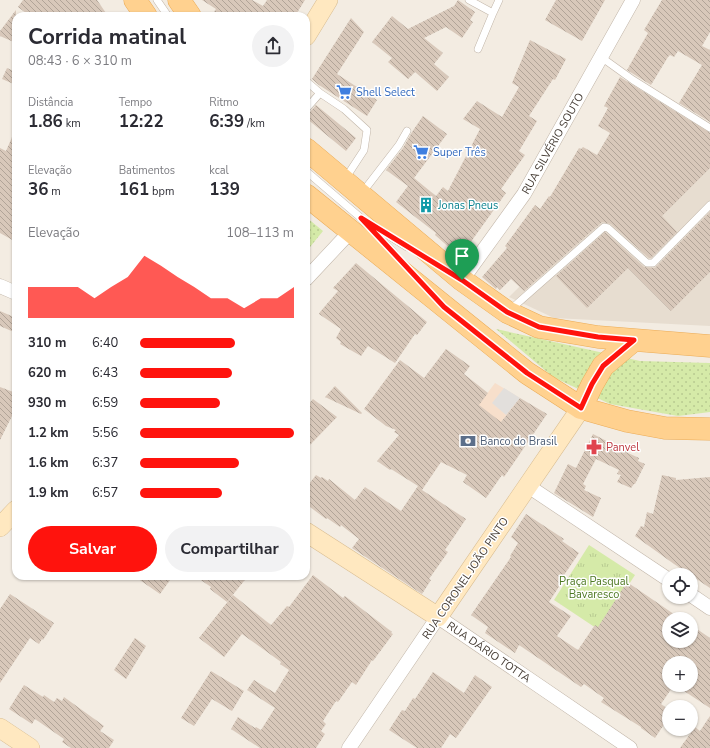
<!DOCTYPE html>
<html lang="pt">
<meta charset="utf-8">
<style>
:root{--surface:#fff;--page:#f2f2f3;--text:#2b2b33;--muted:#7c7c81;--accent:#ff130d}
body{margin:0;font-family:"Nunito Sans",sans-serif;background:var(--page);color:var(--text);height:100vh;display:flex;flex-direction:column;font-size:15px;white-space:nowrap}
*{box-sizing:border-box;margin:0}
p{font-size:13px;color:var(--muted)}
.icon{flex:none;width:22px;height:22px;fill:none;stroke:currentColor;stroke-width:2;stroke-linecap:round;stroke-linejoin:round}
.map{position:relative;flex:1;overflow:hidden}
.side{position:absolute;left:12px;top:12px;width:298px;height:568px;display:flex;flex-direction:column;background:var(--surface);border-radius:12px;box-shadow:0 1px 3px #0004}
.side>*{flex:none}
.tools{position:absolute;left:662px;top:568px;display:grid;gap:8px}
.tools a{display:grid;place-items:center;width:36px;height:36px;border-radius:50%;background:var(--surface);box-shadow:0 1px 3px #0004;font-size:20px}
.pin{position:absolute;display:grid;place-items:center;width:34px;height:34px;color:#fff;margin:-41px -17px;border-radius:50% 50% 50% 0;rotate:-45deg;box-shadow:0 0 4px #0007}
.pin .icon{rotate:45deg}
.round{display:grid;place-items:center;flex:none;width:42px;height:42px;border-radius:21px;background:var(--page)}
.summary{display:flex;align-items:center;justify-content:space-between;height:68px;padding:0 16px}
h1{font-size:22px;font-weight:700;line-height:30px}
.figures{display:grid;grid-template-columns:repeat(3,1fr);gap:6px;height:68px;padding:4px 16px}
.figures div{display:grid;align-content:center}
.figures b{font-size:17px;font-weight:700}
.figures small{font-size:11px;font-weight:400}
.figures p{font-size:11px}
.chart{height:112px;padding:8px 16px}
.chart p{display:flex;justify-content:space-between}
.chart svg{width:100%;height:72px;margin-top:4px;fill:var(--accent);opacity:.7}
.button{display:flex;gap:8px;margin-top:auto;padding:8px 16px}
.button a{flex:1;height:46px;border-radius:24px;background:var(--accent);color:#fff;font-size:16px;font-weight:700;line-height:46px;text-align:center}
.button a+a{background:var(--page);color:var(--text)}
ul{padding:0 16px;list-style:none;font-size:13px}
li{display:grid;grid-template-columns:64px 48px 1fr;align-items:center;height:30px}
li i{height:10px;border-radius:5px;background:var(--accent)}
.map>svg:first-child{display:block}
</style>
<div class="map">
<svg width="710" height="748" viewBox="0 0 710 748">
<defs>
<pattern id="grass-tufts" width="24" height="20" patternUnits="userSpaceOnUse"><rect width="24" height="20" fill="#d5eaa8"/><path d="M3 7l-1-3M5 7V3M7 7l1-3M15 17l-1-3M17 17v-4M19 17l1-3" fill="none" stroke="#b8ca91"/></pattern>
<pattern id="park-dots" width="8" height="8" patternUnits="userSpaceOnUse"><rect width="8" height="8" fill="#d5eaa8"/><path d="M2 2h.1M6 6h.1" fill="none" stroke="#b8ca91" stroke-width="1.8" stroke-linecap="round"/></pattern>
<pattern id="building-back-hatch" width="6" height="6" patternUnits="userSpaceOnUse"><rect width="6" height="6" fill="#d8c8ba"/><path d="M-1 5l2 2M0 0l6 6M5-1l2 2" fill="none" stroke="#b1a498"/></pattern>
</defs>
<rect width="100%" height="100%" fill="#f3ece2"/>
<!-- residential -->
<path fill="#e7ddd0" d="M693 116 710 130V326L554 318 509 297Z"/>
<!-- commercial -->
<path fill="#f7dfcb" d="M495 383 520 398 462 472 437 460Z"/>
<!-- grass -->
<path fill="url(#grass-tufts)" d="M589 545 635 575 599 630 554 600Z"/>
<!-- park -->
<path fill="url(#park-dots)" d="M306 217 323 231 306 252Z
M496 329 640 361 710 363V412L678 416 610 404 553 377Z"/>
<!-- parking -->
<path fill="#e2dfdc" d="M504 388 520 398 506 415 492 403Z"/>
<!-- building -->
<path fill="url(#building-back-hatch)" d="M23 0H97L108 16H30L18 7Z
M202 0H252L263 6 267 0H305L295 16H211L216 9Z
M458 0 475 12 470 20 473 22 462 38 446 27 424 38 443 53 434 64 449 77 437 91 415 72 408 79 388 62 392 58 372 42 392 16 408 29 454 6Z
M556 0H605L582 41 545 20Z
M662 0H710V32L702 46 710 50V122L679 103 702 65 678 51 674 57 670 55 668 57 651 85 627 70 648 33 644 30Z
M16 10V43L0 36V31Z
M351 18 364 32 337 74 377 100 367 116 319 85 312 79Z
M530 40 566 59 555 80 553 79 529 116 537 121 519 151 525 155 501 189 506 193 460 257 435 235 436 233 396 202 408 186 386 170 403 148 412 132 423 116 447 134 414 178 436 196 443 187 448 191 480 129 463 119 477 101 502 117 519 87 512 83Z
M7 68 16 72V85L2 79Z
M620 77 710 133V168L662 216 677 232 651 258H649L611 224 602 222 524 291 511 279 500 290 497 287 496 289 482 277 507 248 505 246 535 205 540 209 549 196 550 197 579 148 581 149 583 147 597 155 610 133 598 126 608 108 604 106Z
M316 105 356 138 346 151 306 118V114L309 113Z
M16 128V242L0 233V148L6 151Z
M710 212V272L671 311 628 268 587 308 556 276 605 232 644 267 655 268Z
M356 263 427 322 417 335 415 334 395 363 368 346 361 356 340 344 341 342 336 338 341 329 319 314 320 312 338 291 333 288Z
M0 311 16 318V333L0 326Z
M446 349 470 366 464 374 488 393 479 405 501 422 520 398 547 414 504 477 502 475 486 498 463 482 467 475 441 462 422 490 466 519 445 550 448 552 429 579 431 580 422 594 352 548 359 539 341 525 340 527 327 518 326 519 306 504V488L316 475 321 478 322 477 328 481 329 479 355 500 365 487 401 511 418 486 391 469 390 470 377 461 399 435 394 432 396 430 386 426 364 409 400 360 424 378Z
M335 386 362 413 361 414 325 397Z
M0 387 16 393V418L12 416 0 440Z
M313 399 337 417 306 449V407Z
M593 434 618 447 620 443 630 448 628 453 639 458 638 461 645 464 635 484H634L631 488 617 482 621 475 617 474 619 470 596 459 583 484 586 486 584 490 601 498 593 517 554 493 568 464 576 468Z
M662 475 676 478V480L710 477V588L674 564 635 536 641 526 644 527 647 512 653 514Z
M526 514 564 539 562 541 579 553 560 581 562 582 549 602 571 616 557 636 578 650 595 625 598 627 627 582 681 619H669V641H691V625L710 638V708L675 685H691V663H669V685H674L661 704 669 710V717L655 738 641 728V727L601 702 604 698 584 684 581 687 519 645 515 653 485 633 488 627 471 615 511 557 510 556 518 543 511 537Z
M313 575 343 598 345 596 392 632 391 633 393 634 373 661 372 660 356 685 352 682 338 702 336 701 323 721 326 724 321 731 325 734 316 748H260L231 729 238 717 255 728 256 727 261 730 275 708 247 690 254 680 275 693 289 670 280 664 281 662 242 634 224 657 199 638 233 595 271 625 287 606 289 607Z
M134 576H173L160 594Z
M195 576H248L227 602 210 589 211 587Z
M10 594 54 623 43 640 42 639 39 644 30 638 0 683V609Z
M135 638 146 646 126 679 114 670Z
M211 671 244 691 232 711 212 699 194 726 181 718Z
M433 672 464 693 475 675 492 687 456 738 450 734 441 748H417L389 730 402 710 405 711 413 698 415 699Z
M24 685 43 697 44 695 54 702 57 698 62 701 64 697 104 726 100 731 114 740 109 748H71L62 742 64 739 35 719 32 724 9 709Z
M710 716V748H680L695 727 700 731Z"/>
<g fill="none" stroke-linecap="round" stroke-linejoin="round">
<defs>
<path id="lane" d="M157 0 168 16
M469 0 493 13 478 49
M493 13 499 0
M601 57 633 80 710 128
M306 81 320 93
M306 109 320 93 344 109 367 130 364 150 345 179
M306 171 361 218 394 253
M362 193 399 145 407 131
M370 224 407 247
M510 310 604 227 608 228 647 263H653L710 205"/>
<g id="street">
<path d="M306 279 350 232"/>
<path id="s1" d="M462 280 524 194 633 0"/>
<path d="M0 286 16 293"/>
<path d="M528 486 669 580"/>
<path d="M691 595 710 608"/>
<path id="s2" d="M349 748 438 617 630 748"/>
</g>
<path id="secondary" d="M306 36 328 0
M0 527 16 510
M306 532 438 617 581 408
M0 728 30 748"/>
<path id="primary" d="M135 0 146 16
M179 0 190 16
M306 149 462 280 507 312 539 327 598 337 710 346
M306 195 527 373 581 408 627 421 665 428 710 429
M581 408 592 385 603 366 634 340"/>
</defs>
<!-- lane casing -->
<use href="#lane" stroke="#c1b5a8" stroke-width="8"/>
<!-- street casing -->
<use href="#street" stroke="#c1b5a8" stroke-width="15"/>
<!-- secondary casing -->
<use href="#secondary" stroke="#d9bd91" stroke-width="20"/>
<!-- primary casing -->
<use href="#primary" stroke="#ebac58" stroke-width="23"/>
<!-- lane -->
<use href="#lane" stroke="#fff" stroke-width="7"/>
<!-- street -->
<use href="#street" stroke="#fff" stroke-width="14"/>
<!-- secondary -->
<use href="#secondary" stroke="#ffe8c0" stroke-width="19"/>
<!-- primary -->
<use href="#primary" stroke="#ffd18f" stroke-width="22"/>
</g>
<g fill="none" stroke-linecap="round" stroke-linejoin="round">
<defs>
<path id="route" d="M361 218 462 280 507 312 539 327 598 337 634 340 603 366 592 384 581 408 527 373 444 307Z"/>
</defs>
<!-- route casing -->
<use href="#route" stroke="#fff" stroke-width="8"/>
<!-- route -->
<use href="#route" stroke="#ff130d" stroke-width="5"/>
</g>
<!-- icons -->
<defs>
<symbol id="supermarket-bare" viewBox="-9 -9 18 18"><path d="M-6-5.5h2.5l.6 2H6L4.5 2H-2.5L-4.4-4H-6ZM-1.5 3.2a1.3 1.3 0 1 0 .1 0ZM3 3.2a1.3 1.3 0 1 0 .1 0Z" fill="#3f7fe0" stroke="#fff" stroke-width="2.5" paint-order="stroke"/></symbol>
<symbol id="building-bare" viewBox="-9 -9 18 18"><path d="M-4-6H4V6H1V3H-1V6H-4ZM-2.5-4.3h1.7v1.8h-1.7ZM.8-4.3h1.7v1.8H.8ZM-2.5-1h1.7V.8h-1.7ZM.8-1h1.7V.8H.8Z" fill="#0f9aa8" stroke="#fff" stroke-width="2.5" paint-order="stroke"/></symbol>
<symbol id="bank-bare" viewBox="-9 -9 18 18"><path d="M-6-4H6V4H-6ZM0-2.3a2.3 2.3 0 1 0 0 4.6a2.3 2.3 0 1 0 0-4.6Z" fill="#5c6f8a" stroke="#fff" stroke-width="2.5" paint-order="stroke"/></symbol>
<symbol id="pharmacy-bare" viewBox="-9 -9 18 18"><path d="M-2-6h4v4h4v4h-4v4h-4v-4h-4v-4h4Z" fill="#e0444e" stroke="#fff" stroke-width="2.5" paint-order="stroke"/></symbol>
</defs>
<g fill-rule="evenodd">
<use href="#supermarket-bare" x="333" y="81" width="22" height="22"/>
<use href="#supermarket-bare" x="410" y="141" width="22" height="22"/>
<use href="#building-bare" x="415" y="194" width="22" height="22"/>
<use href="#bank-bare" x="457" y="430" width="22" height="22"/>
<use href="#pharmacy-bare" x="583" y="436" width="22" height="22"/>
</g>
<g text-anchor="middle" stroke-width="3" stroke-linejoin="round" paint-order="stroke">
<!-- shop labels -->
<g font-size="11" fill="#366cbe" stroke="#fff" text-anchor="start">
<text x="356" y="96">Shell Select</text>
<text x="433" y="156">Super Três</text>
</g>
<!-- street labels -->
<g font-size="11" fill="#443b33" stroke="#fff">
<text dy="4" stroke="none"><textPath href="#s1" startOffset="164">RUA SILVÉRIO SOUTO</textPath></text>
<text transform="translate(465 578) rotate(-56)" y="4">RUA CORONEL JOÃO PINTO</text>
<text dy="4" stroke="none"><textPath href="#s2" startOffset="220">RUA DÁRIO TOTTA</textPath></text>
</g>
<!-- culture labels -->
<g font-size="11" fill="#0d838f" stroke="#fff" text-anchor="start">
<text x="438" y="209">Jonas Pneus</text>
</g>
<!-- service labels -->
<g font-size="11" fill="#4e5e75" stroke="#fff" text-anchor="start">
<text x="480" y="445">Banco do Brasil</text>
</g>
<!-- health labels -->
<g font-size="11" fill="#be3a42" stroke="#fff" text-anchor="start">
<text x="606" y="451">Panvel</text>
</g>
<!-- park labels -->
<g font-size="11" fill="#4e7923" stroke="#fff">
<text x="594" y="585">Praça Pasqual<tspan x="594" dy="13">Bavaresco</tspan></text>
</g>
</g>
</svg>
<div class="tools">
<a><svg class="icon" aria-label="locate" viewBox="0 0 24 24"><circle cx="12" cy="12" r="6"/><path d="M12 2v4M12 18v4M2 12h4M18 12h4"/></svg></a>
<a><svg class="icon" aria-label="layers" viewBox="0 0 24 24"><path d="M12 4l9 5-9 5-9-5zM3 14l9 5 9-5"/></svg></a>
<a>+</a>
<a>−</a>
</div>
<div class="pin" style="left:462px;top:280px;background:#1e9e55"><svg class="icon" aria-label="arrive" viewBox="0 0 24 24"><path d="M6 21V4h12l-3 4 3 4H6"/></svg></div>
<section class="side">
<div class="summary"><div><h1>Corrida matinal</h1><p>08:43 · 6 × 310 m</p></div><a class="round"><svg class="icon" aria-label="share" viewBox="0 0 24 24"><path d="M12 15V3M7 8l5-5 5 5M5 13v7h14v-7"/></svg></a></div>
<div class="figures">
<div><p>Distância</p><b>1.86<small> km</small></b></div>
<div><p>Tempo</p><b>12:22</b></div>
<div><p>Ritmo</p><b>6:39<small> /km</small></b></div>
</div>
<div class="figures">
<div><p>Elevação</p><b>36<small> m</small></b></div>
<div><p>Batimentos</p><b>161<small> bpm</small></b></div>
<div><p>kcal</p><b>139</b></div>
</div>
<div class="chart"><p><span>Elevação</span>108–113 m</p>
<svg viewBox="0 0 160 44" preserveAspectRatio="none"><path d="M0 44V25L10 25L20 25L30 25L40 32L50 25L60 19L70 6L80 12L90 19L100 25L110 32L120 32L130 38L140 32L150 32L160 25V44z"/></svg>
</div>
<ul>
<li><b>310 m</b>6:40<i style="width:62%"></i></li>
<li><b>620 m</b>6:43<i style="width:60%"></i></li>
<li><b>930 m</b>6:59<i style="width:52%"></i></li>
<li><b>1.2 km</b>5:56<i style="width:100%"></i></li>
<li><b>1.6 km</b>6:37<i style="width:64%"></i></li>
<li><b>1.9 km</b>6:57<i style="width:53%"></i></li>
</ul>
<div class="button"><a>Salvar</a><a>Compartilhar</a></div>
</section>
</div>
